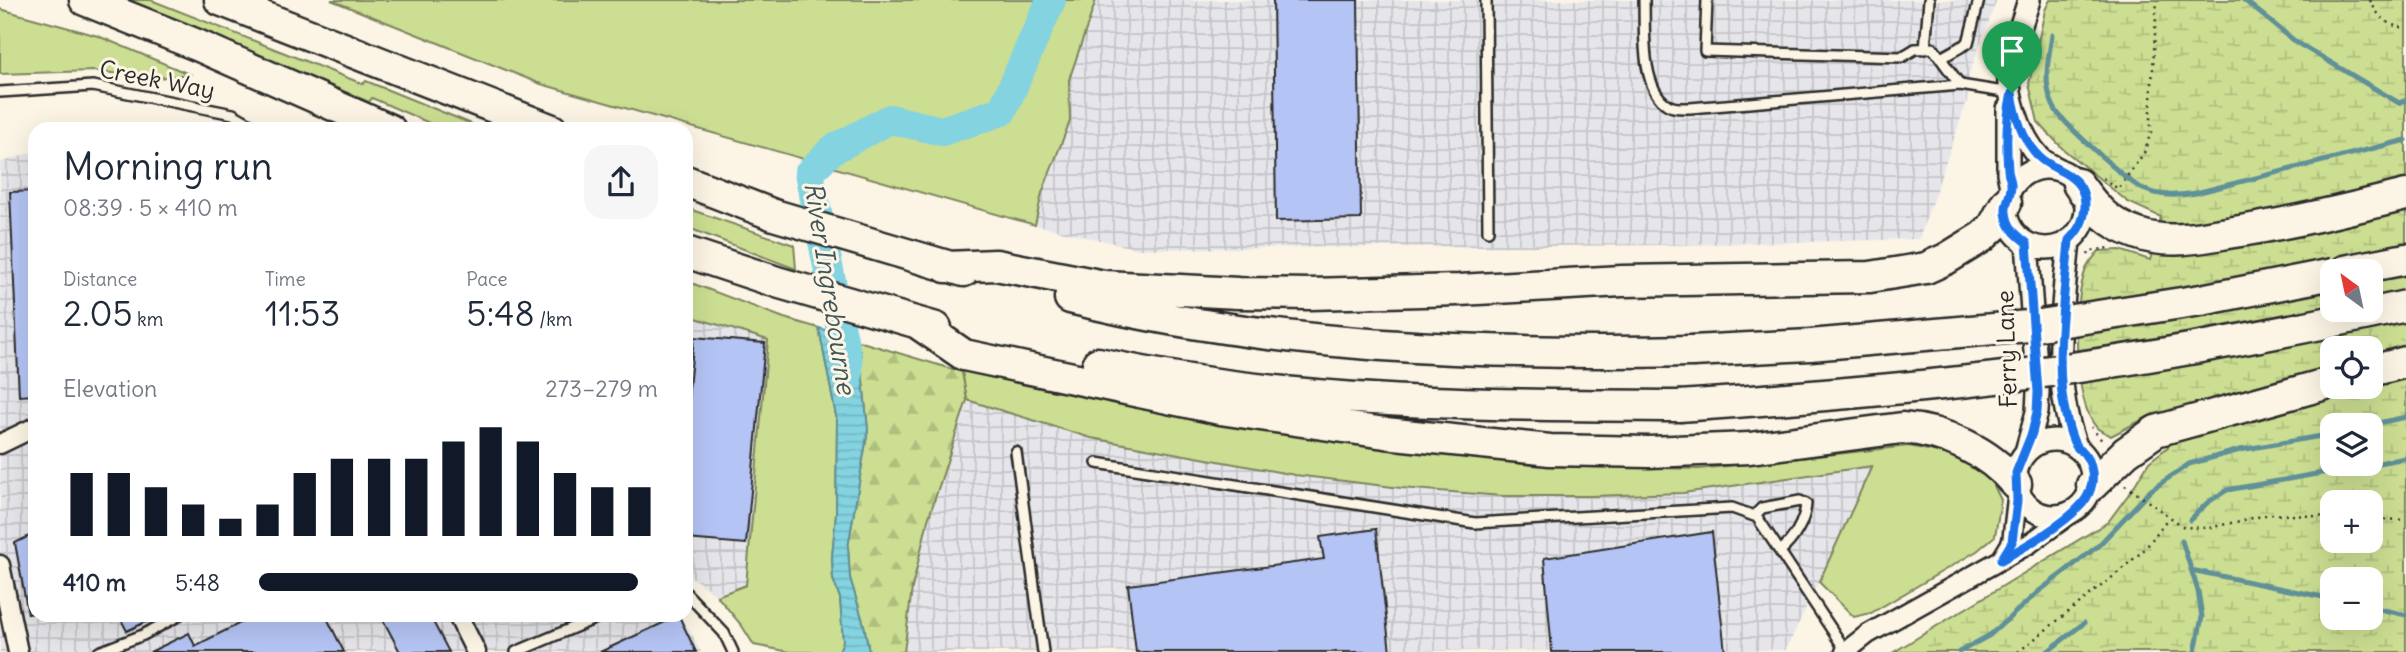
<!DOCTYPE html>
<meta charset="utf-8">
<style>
:root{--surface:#fff;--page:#f6f6f7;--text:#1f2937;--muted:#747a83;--accent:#111827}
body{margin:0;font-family:Delius,sans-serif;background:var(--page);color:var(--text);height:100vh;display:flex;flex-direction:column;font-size:26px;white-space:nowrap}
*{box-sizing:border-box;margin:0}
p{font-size:23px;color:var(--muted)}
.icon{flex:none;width:38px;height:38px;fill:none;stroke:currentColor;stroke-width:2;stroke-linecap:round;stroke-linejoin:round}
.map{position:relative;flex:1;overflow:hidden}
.sheet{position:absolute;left:28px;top:122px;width:665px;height:500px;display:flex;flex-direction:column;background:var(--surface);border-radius:21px;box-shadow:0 7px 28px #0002}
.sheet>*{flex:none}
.needle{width:46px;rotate:327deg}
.tools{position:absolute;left:2320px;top:259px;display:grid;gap:14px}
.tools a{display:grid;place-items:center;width:63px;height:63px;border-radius:14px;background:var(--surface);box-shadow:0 7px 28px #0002;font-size:35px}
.pin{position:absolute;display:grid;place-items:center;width:60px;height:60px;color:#fff;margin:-72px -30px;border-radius:50% 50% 50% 0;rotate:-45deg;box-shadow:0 0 7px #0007}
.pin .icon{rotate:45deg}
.round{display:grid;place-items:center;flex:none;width:74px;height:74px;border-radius:21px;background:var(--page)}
.summary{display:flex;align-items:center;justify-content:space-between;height:119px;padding:0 35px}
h1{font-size:38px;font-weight:600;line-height:52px}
.stats{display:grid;grid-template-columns:repeat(3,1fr);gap:10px;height:119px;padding:7px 35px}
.stats div{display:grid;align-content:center}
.stats b{font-size:35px;font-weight:600}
.stats small{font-size:19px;font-weight:400}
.stats p{font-size:19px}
.chart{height:196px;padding:14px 35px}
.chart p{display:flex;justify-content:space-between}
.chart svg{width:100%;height:126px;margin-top:7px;stroke:var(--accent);stroke-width:6}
ul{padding:0 35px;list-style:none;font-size:23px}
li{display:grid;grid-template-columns:112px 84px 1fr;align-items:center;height:52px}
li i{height:18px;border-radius:9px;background:var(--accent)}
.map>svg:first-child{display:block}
</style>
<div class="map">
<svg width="2406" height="652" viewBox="0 0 2406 652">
<defs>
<pattern id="industrial-grid" width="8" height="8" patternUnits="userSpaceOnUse" patternTransform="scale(1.75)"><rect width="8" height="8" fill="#e6e6ea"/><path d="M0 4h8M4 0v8" fill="none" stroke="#c5c5c9"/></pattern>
<pattern id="forest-firs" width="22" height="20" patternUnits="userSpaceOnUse" patternTransform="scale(1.75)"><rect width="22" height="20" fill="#ccde92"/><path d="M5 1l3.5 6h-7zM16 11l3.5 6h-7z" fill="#afbf7e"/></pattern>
<pattern id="wetland-marsh" width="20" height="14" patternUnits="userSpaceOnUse" patternTransform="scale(1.75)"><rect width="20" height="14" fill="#ccde92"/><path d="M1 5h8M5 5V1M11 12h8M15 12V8" fill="none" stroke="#afbf7e"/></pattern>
<pattern id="water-rules" width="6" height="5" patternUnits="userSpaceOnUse" patternTransform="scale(1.75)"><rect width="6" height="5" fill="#84d3e1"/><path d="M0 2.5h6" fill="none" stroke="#72b5c1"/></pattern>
</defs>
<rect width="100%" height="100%" fill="#fcf5e5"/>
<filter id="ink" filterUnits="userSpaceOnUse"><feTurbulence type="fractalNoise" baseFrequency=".0143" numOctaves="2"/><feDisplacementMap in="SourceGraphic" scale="14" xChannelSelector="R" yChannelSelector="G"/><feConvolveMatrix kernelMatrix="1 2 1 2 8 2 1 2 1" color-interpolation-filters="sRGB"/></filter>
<g filter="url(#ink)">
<!-- industrial -->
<path fill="url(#industrial-grid)" d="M1096 0H1997L1969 74 1967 101 1919 239 1673 245 1138 249 1035 225 1042 193 1070 121 1069 80Z
M35 151V616H671L688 627 701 652H0V163Z
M686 315 724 328 768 340 746 586 717 596 686 573Z
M967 400 1091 438 1295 475 1401 488 1502 496H1592L1683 493 1873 466 1786 650 904 652 912 588 928 520Z"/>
<!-- grass -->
<path fill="#ccde92" stroke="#7c845e" stroke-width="2" d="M128 0H151L363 84 366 81 484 129H443L372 98 369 102Z
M331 0H1096L1069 80 1070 121 1042 193 1035 225 541 84Z
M0 9 98 36 189 74 158 78 93 71 0 74Z
M686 208 794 245 796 269 686 227Z
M686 281 784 318 819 328 837 421 836 513 832 557 833 579 840 598 843 641 839 652H790L754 645 742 626 717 596 746 585 768 340 686 315Z
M962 372H992L1122 404 1345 442 1533 465 1699 469 1909 446 1966 458 1989 476 2001 500 1995 536 1977 551 1871 613 1854 617 1819 582 1872 466 1683 493 1592 496H1502L1401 488 1295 475 1091 438 967 400Z"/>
<!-- forest -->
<path fill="url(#forest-firs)" stroke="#7c845e" stroke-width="2" d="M855 340 962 372 967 400 928 520 912 588 904 652H869L864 625 850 578 848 547 868 430 860 351Z"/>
<!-- wetland -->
<path fill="url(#wetland-marsh)" stroke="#7c845e" stroke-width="2" fill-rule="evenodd" d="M2050 0H2406V652H1894L2108 522 2131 491 2149 462 2168 447 2153 414 2111 436C2107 433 2100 431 2097 428 2072 401 2073 301 2086 269 2089 262 2094 257 2099 251L2120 250 2150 260 2161 217 2128 202 2063 149 2038 122 2029 84 2045 10ZM2333 271H2371V310H2333ZM2333 348H2371V387H2333ZM2333 425H2371V464H2333ZM2333 502H2371V541H2333ZM2333 579H2371V618H2333Z"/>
<!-- water -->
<path fill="url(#water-rules)" stroke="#609098" stroke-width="2" d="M819 328 855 340 860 351 868 430 848 547 850 578 864 625 869 652H839L843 641 840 598 833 579 832 557 836 513 837 421Z"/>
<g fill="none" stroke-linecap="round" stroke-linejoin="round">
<!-- stream -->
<path stroke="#609098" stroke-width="5" d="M2244 0 2296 42 2399 103 2406 100
M2052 35C2049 57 2043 78 2051 100 2053 106 2057 113 2062 118 2074 132 2130 184 2143 189 2162 197 2177 196 2196 193L2406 140
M2369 425 2406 417
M2190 520 2207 503 2227 490 2406 458
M2182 541 2198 591 2202 617 2195 652
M2191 570 2333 599
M2371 607 2406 615
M1959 652 1990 635 2038 592 2098 546 2151 490 2189 464 2240 450 2333 434
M2047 652 2084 623"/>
<!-- river -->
<path stroke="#84d3e1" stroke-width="30" d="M848 375V364L809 173 832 150 890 119 942 131 1002 111 1051 0"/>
</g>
<!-- building -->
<path fill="#b4c4f4" stroke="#2b2b2b" stroke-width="2" d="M1273 0H1358L1361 219 1276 221Z
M35 191V395L19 396 10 192Z
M694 337 765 343 746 544 686 539V419Z
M1376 529 1390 652H1136L1128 585 1324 559 1320 537Z
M1712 532 1725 652H1552L1544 558Z
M35 533V613L28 614 15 543Z
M119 616H158L127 631Z
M254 616H326L344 652H150L189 633 195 646Z
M381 616H430L449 652H400Z
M679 616 696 652H600L678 616Z"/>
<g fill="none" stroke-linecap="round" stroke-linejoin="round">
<defs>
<path id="service" d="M1486 0 1488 231
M1644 0C1645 28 1640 89 1668 105 1674 109 1683 108 1690 108L1960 85 2010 93
M1707 0 1705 51 1902 57 1915 49 1933 48 1960 85
M1925 49 1929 0
M1941 58 1968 43 1979 0
M0 92 93 86 233 114 261 130
M1016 452 1043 652
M1097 463 1475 523 1732 508 1757 517 1846 651
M1755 515 1762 508 1800 501 1806 504C1805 521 1793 541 1780 551
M686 593 724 633 733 652
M99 652 143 635 178 616
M516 652 601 616"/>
<path id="minor" d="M0 444 35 427
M2001 560 2012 542 2018 490
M0 565 18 652
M458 616 476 652
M1845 652 1868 634 2029 544 2080 507"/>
<path id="tertiary" d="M2029 0C2023 20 2015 41 2010 62 2004 90 2020 137 2040 158 2044 162 2052 166 2058 169
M2008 109V173L2011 187
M2006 208a40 40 0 1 1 80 0a40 40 0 1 1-80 0Z
M2069 240C2063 309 2051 380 2076 446
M2016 478a38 38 0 1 1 76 0a38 38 0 1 1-76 0Z
M2026 452 2037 412 2038 392 2027 243"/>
<path id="trunk" d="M85 0 197 45 390 130
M220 0 552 130
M686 181 774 215 964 271
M2078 184C2096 209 2108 224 2138 234 2169 245 2203 237 2234 232 2292 223 2349 209 2406 195
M686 252 780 283 936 328
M946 267 996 265 1104 286 1238 293 1310 294 1459 290 1622 281 1870 277 1926 268 1946 259 1982 237 1993 227 2006 203
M2345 271 2406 259
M1070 298C1272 348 1485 355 1692 351
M919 324 964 355 1220 409 1385 433 1550 450 1649 452 1750 448 1902 428C1945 431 1988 451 2016 484
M1098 363C1288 405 1485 405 1679 406
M2371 371 2406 362
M2092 485 2126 452 2156 431 2333 382"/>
</defs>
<!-- service casing -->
<use href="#service" stroke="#2b2b2b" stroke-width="14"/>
<!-- minor casing -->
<use href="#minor" stroke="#2b2b2b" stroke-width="23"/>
<!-- tertiary casing -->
<use href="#tertiary" stroke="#2b2b2b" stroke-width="26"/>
<!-- trunk casing -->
<use href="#trunk" stroke="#2b2b2b" stroke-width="35"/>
<!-- path -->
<path stroke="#2b2b2b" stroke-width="2.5" stroke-dasharray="2 5" stroke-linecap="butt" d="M2370 0C2378 17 2387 26 2406 28
M2103 178 2118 189 2144 153 2151 132V101L2157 0
M2088 255 2090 251 2110 248
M2091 427 2104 443
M2125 485 2184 527 2209 528 2270 514 2333 517
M2371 519 2406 520
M2018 652 2115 575 2145 549 2168 518"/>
<!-- service -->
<use href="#service" stroke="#fcf5e5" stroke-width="9"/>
<!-- minor -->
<use href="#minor" stroke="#fcf5e5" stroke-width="18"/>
<!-- tertiary -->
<use href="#tertiary" stroke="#fcf5e5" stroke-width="21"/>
<!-- trunk -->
<use href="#trunk" stroke="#fcf5e5" stroke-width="30"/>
<defs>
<path id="trunk-bridge" d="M1692 351 1810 345 2040 325 2201 300 2333 274
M1679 406C1782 399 1884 391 1987 379 2128 363 2268 336 2406 306"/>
</defs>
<!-- trunk-bridge casing -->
<use href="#trunk-bridge" stroke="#2b2b2b" stroke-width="35" stroke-linecap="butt"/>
<!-- trunk-bridge -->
<use href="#trunk-bridge" stroke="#fcf5e5" stroke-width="30"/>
</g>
</g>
<g fill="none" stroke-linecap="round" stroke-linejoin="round" filter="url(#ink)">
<defs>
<path id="route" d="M2012 93C2016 117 2022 140 2040 158 2048 165 2059 169 2068 175 2093 191 2088 222 2069 240 2065 294 2053 364 2066 416 2068 425 2071 438 2076 446 2077 448 2083 452 2084 453 2093 465 2095 480 2089 493 2080 516 2023 548 2001 560L2012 542 2017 501 2016 473 2032 433 2037 412 2038 392 2027 243C2018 236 2010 230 2007 218 2003 203 2011 198 2011 186 2012 181 2008 175 2008 170 2006 145 2006 117 2012 93Z"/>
</defs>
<!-- route casing -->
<use href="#route" stroke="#fff" stroke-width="14"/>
<!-- route -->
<use href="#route" stroke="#1a73e8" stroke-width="9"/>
</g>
<g text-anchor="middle" stroke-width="6" stroke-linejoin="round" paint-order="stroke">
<!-- street labels -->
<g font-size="24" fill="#2b2b2b" stroke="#fcf5e5">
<text transform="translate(157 80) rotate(11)" y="8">Creek Way</text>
<text transform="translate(2007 349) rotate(-92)" y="8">Ferry Lane</text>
</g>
<!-- water labels -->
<g font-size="26" font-style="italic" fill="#415558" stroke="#fcf5e5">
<text transform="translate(830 288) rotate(81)" y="9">River Ingrebourne</text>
</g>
</g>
</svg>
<div class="tools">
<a><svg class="needle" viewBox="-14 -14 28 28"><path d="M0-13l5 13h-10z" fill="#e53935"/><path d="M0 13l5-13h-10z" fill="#747a83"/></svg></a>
<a><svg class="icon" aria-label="locate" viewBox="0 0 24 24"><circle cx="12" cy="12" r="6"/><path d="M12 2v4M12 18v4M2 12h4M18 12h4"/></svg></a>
<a><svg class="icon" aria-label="layers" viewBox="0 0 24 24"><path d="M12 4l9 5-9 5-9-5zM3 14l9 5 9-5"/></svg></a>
<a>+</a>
<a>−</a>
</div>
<div class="pin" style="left:2012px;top:93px;background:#1e9e55"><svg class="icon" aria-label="arrive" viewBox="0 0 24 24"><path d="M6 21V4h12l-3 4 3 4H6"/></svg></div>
<section class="sheet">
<div class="summary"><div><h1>Morning run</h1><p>08:39 · 5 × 410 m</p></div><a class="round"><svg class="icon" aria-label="share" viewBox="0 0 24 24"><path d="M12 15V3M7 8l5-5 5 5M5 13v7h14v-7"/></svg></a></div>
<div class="stats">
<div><p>Distance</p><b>2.05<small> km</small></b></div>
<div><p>Time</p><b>11:53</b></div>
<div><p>Pace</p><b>5:48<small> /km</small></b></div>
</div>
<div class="chart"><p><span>Elevation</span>273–279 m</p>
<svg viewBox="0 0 160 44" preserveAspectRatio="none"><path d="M5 44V22M15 44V22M25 44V27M35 44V33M45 44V38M55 44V33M65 44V22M75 44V17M85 44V17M95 44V17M105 44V11M115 44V6M125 44V11M135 44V22M145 44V27M155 44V27"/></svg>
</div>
<ul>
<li><b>410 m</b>5:48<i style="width:95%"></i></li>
</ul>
</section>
</div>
